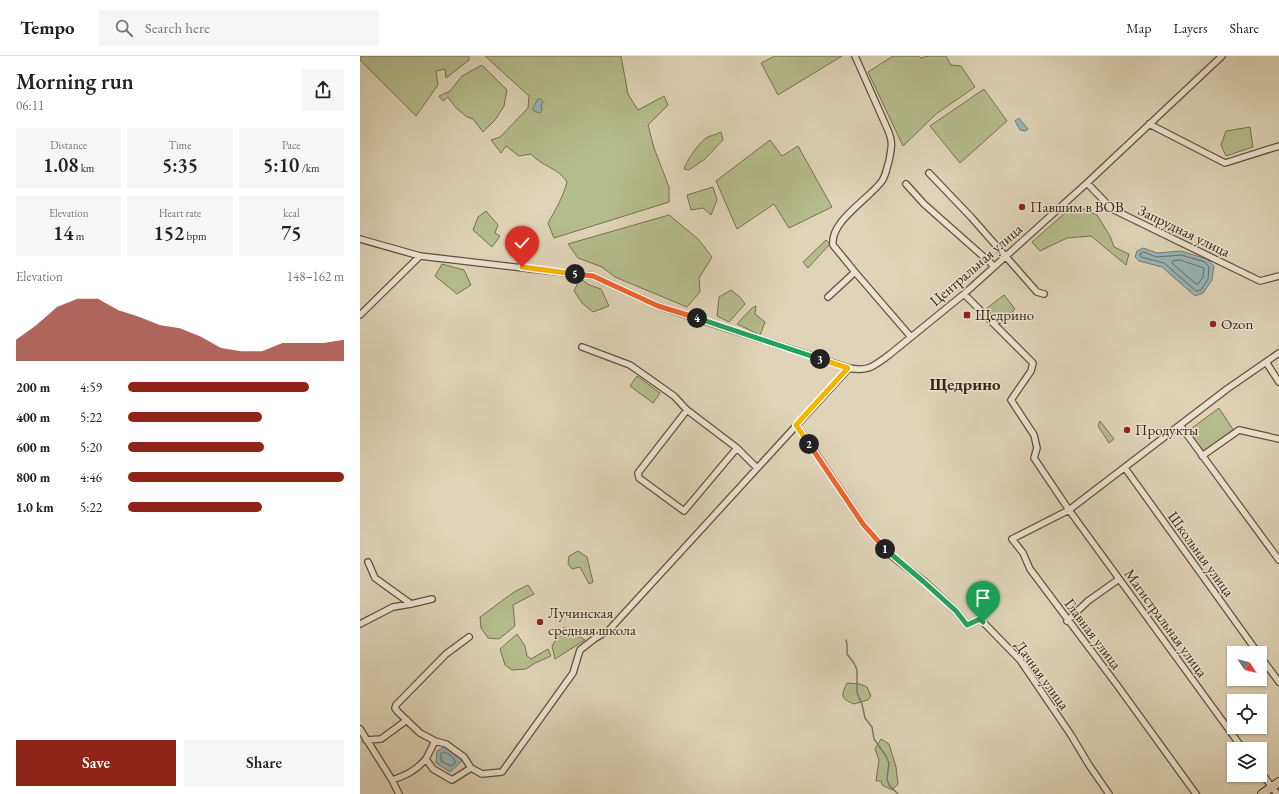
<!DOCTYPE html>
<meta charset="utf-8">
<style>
:root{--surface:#fff;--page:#f6f6f6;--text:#202124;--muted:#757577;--line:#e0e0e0;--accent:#8f2418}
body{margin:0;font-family:"EB Garamond",serif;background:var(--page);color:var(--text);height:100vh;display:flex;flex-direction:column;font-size:15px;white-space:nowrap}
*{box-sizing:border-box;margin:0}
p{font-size:13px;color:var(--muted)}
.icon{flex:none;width:22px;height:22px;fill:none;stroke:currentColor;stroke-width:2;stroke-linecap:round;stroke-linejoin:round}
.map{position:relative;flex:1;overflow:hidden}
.details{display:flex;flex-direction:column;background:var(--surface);width:360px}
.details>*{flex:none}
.needle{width:26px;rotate:126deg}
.tools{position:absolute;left:867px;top:590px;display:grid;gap:8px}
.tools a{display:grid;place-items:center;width:40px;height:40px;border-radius:0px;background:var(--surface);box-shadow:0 1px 3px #0004;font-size:20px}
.pin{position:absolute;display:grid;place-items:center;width:34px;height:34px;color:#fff;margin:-41px -17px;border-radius:50% 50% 50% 0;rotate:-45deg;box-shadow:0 0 4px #0007}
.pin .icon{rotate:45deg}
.km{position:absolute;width:20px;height:20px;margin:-10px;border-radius:50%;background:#222;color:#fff;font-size:11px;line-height:20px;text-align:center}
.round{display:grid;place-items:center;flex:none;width:42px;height:42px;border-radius:0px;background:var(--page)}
.head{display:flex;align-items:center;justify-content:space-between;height:68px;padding:0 16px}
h1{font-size:22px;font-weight:600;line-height:30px}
.stats{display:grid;grid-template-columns:repeat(3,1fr);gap:6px;height:68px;padding:4px 16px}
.stats div{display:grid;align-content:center;border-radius:0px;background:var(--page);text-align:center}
.stats b{font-size:20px;font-weight:600}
.stats small{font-size:11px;font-weight:400}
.stats p{font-size:11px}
.chart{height:112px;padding:8px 16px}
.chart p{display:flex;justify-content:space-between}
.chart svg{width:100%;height:72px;margin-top:4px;fill:var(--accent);opacity:.7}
.cta{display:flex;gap:8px;margin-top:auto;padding:8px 16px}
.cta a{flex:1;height:46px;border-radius:0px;background:var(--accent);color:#fff;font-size:16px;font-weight:600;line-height:46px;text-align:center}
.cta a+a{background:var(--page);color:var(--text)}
ul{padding:0 16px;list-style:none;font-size:13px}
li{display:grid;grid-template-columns:64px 48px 1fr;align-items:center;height:30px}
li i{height:10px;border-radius:5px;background:var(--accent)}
header{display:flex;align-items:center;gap:24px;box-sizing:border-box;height:56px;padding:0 20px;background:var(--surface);border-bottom:1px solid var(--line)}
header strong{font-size:19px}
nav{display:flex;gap:22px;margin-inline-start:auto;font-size:14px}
.search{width:280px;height:36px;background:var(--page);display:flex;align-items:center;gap:10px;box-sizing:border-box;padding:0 14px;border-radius:0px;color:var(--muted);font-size:15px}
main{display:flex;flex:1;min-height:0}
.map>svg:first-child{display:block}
</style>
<header>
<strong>Tempo</strong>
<div class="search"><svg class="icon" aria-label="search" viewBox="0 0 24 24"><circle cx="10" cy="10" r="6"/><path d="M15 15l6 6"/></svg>Search here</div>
<nav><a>Map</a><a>Layers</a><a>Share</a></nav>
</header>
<main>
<section class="details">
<div class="head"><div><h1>Morning run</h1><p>06:11</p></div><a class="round"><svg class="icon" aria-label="share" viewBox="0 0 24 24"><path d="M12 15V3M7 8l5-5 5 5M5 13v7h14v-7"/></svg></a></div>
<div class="stats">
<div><p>Distance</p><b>1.08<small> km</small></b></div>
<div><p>Time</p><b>5:35</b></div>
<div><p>Pace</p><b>5:10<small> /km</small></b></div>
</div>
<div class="stats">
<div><p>Elevation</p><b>14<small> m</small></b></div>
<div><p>Heart rate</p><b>152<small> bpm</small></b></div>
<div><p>kcal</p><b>75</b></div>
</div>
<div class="chart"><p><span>Elevation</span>148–162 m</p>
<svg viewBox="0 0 160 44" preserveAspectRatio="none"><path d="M0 44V31L10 22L20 11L30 6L40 6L50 13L60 17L70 22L80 24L90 29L100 36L110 38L120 38L130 33L140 33L150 33L160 31V44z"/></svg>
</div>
<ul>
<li><b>200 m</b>4:59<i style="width:84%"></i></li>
<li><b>400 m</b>5:22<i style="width:62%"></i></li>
<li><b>600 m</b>5:20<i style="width:63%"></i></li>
<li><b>800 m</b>4:46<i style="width:100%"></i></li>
<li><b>1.0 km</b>5:22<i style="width:62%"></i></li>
</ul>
<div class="cta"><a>Save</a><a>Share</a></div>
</section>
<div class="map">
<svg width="919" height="738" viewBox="0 0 919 738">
<rect width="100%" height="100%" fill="#dfd4b7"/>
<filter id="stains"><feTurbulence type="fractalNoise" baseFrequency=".005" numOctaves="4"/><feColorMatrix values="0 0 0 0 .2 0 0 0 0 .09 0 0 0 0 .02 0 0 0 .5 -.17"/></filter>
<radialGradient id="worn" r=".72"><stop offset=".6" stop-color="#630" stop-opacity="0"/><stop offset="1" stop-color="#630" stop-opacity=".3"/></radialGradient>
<!-- green -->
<path fill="#b4bc8d" stroke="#77704f" d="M0 0H109V4L86 22 85 13 76 15 78 29 56 60 0 4Z
M125 0H261L268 38 278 54 304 40 308 49 288 69 294 92 309 131V146L194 182 188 167C196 153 203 141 207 126 199 112 181 110 171 98L159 100 146 90 141 97 131 84 140 81 168 52 169 40Z
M415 0H482L418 39 401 7Z
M533 0H559L561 2 568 0H586L591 9 601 10 615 31 576 58 543 90 508 16Z
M122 9 147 34 144 50 136 63 123 76 113 63 107 61 96 52 88 41 83 45 79 40 90 35 102 20Z
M624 33 647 65 600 107 570 70Z
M890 71 893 91 866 100 861 89 866 75Z
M361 76 363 84 345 103 329 114 324 113C327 104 338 88 346 82 350 80 357 78 361 76Z
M410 84 422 100 438 90 472 151 429 172 414 148 377 173 356 125Z
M353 131 357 144 351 159 343 152 331 154 327 139Z
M714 149 737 159 750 180 754 191 769 198 766 209 731 180 707 182 680 195 672 186Z
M126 155 138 169 135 177 140 180 132 191 113 174 118 161Z
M309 159 338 183 352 201 339 222 340 236 327 251 255 221 242 211 218 202 208 188Z
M466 184 470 188 448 212 443 206Z
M82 208 104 214 111 229 97 238 75 220Z
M220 222 229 229 241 233 249 250 233 256 222 247 214 235Z
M371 234 380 241 385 248 369 266 357 260 359 241Z
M644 239 655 253 640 268 626 253Z
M396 250 395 258 405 266 400 279 377 268 392 252Z
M277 320 300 337 293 347 270 330Z
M859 352 874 375 844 396 828 375Z
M740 365 754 383 749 387 738 370Z
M218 495 227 501 233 526 229 528 220 511 212 513 208 508 209 500Z
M168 529 174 538 153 549 155 570 139 583 128 582 121 572 120 561 154 536Z
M204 571 225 584 195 603 192 590Z
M157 578 165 590 167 600 171 603 188 593 191 600 175 607 166 613 152 614 145 609 140 593Z
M487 627 500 628 507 631 511 640 508 644 494 648C480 642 481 640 487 627Z
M521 683 529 688 536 711 538 728 532 734 522 729 521 725H516L519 704 515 693Z"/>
<!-- water -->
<path fill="#97b6b8" stroke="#727c75" d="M178 43H181L183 46 181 50 182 54 180 57 174 55 173 52Z
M659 62 668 73 666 75 660 74 655 65Z
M783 192 797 197 821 195 847 203 854 210 852 224 843 237 835 240 802 211 779 205 775 201 777 195Z
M84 691 96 698 102 705 90 716 76 707 77 695Z"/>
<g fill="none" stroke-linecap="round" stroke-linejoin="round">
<!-- shore -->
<path stroke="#686d64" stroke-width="1" d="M784 196 796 201 821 199 845 206 849 211 848 223 841 234 836 235 804 207 781 201 780 198Z
M820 204 844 212 843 221 838 228H836L812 207 813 205Z
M84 696C89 698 95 701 95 707L91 710 81 705V698Z"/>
<!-- stream -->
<path stroke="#727c75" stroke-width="1.5" d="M486 584 487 588V598L494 607 497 614V637L502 648 505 662 512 671 514 683 526 700 529 707 527 723 529 729 538 738"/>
<defs>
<path id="minor" d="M495 0 527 72C533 85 532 90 529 105 527 111 526 119 522 125 509 143 470 165 473 189L495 216 551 281
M789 68 865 107 919 90
M569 117 611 161 677 236 684 238
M727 127 752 153 900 225 919 220
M546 128 564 148 634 210
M0 183 60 200 233 220 298 250 489 312C508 316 514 310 529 299L604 238 727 127 862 0
M604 238 673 307 671 315 651 344 674 379 677 392 674 402 709 454 883 693
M468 241 495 216
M0 259 60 200
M222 291 270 309 314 340 327 354 377 392 397 412
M906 306 919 326
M327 354 278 417 279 422 324 455 377 392
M436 369 453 393 503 468 528 497 565 526 596 555 607 569 620 563 623 566 660 604 711 679 729 709 749 738
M820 369 919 504
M842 400 879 374 919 383
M765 412 898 597
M8 506 15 522 51 548 72 543
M707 565 728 545 759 523
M0 568 33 551 51 548
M109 581 86 598 36 649 35 652 38 656 60 677 75 685 86 688 104 701 111 712 122 718 142 716 213 617 220 594 234 583 249 574 489 312
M900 600 919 626
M0 673 32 724 39 738
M6 684 21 683 47 664
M75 685 66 703 73 713 92 724 111 712
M900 715 917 738
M32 724C47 719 55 715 66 703
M836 738 757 629 670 513 663 497 652 483 709 454 867 333 919 297"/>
<path id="highway" d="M902 738 919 726"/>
</defs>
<!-- minor casing -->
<use href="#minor" stroke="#63503a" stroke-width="8"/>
<!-- highway casing -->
<use href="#highway" stroke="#3a2411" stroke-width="10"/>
<!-- minor -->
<use href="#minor" stroke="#eae3d0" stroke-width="5.5"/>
<!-- highway -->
<use href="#highway" stroke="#dfd4b7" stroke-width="8"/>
</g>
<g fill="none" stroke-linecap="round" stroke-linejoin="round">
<defs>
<path id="split-1" d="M525 493 564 526 596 555 607 569 620 563 623 566"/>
<path id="split-2" d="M449 388 503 468 525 493"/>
<path id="split-3" d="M449 388 436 369 488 312 460 303"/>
<path id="split-4" d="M337 262 460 303"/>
<path id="split-5" d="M215 218 233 220 298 250 337 262"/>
<path id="split-6" d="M162 211 215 218"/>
</defs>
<!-- split-1 casing -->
<use href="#split-1" stroke="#fff" stroke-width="8"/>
<!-- split-2 casing -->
<use href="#split-2" stroke="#fff" stroke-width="8"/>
<!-- split-3 casing -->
<use href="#split-3" stroke="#fff" stroke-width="8"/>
<!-- split-4 casing -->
<use href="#split-4" stroke="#fff" stroke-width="8"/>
<!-- split-5 casing -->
<use href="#split-5" stroke="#fff" stroke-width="8"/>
<!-- split-6 casing -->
<use href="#split-6" stroke="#fff" stroke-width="8"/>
<!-- split-1 -->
<use href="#split-1" stroke="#22a559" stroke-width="5"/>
<!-- split-2 -->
<use href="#split-2" stroke="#f0652b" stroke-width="5"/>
<!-- split-3 -->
<use href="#split-3" stroke="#f5b400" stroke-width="5"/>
<!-- split-4 -->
<use href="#split-4" stroke="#22a559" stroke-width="5"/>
<!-- split-5 -->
<use href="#split-5" stroke="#f0652b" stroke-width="5"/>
<!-- split-6 -->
<use href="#split-6" stroke="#f5b400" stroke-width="5"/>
</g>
<!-- markers -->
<g fill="#8f2418" stroke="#eae3d0" stroke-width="1.5">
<circle cx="662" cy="151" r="4"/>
<rect x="603" y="255" width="8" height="8" rx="2"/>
<circle cx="853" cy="268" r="4"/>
<circle cx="767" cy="374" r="4"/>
<circle cx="180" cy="566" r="4"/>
</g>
<g text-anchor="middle" stroke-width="3" stroke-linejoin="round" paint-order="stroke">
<!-- poi labels -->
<g font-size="15" fill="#3a2411" stroke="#eae3d0" text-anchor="start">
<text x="670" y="156">Павшим в ВОВ</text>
<text x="615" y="264">Щедрино</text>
<text x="861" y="273">Ozon</text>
<text x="775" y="379">Продукты</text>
<text x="188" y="562">Лучинская<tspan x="188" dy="17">средняя школа</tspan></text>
</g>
<!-- street labels -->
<g font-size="15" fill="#3a2411" stroke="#eae3d0">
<text transform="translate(824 175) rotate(26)" y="5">Запрудная улица</text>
<text transform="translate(616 209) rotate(-41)" y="5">Центральная улица</text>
<text transform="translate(841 498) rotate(54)" y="5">Школьная улица</text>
<text transform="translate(806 567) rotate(54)" y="5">Магистральная улица</text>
<text transform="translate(733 578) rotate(53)" y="5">Главная улица</text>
<text transform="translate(682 619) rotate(54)" y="5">Дачная улица</text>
</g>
<!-- quarter labels -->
<g font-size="17" font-weight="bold" fill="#3a2411" stroke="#eae3d0">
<text x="605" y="334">Щедрино</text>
</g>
</g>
<rect width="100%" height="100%" filter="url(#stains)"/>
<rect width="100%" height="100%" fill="url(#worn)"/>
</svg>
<div class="tools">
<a><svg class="needle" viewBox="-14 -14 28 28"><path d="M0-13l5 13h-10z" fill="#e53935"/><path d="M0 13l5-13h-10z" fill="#757577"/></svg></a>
<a><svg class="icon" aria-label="locate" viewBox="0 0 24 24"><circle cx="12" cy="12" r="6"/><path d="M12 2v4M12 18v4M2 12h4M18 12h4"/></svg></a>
<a><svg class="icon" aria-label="layers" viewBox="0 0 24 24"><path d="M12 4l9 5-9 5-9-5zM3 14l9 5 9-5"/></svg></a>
</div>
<div class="pin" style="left:623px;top:566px;background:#1e9e55"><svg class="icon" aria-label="arrive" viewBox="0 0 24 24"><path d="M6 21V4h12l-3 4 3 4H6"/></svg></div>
<div class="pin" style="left:162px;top:211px;background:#d93025"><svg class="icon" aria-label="check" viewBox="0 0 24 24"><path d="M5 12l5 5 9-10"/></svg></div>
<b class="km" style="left:525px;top:493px">1</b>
<b class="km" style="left:449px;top:388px">2</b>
<b class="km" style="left:460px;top:303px">3</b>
<b class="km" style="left:337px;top:262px">4</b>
<b class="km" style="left:215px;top:218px">5</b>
</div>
</main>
